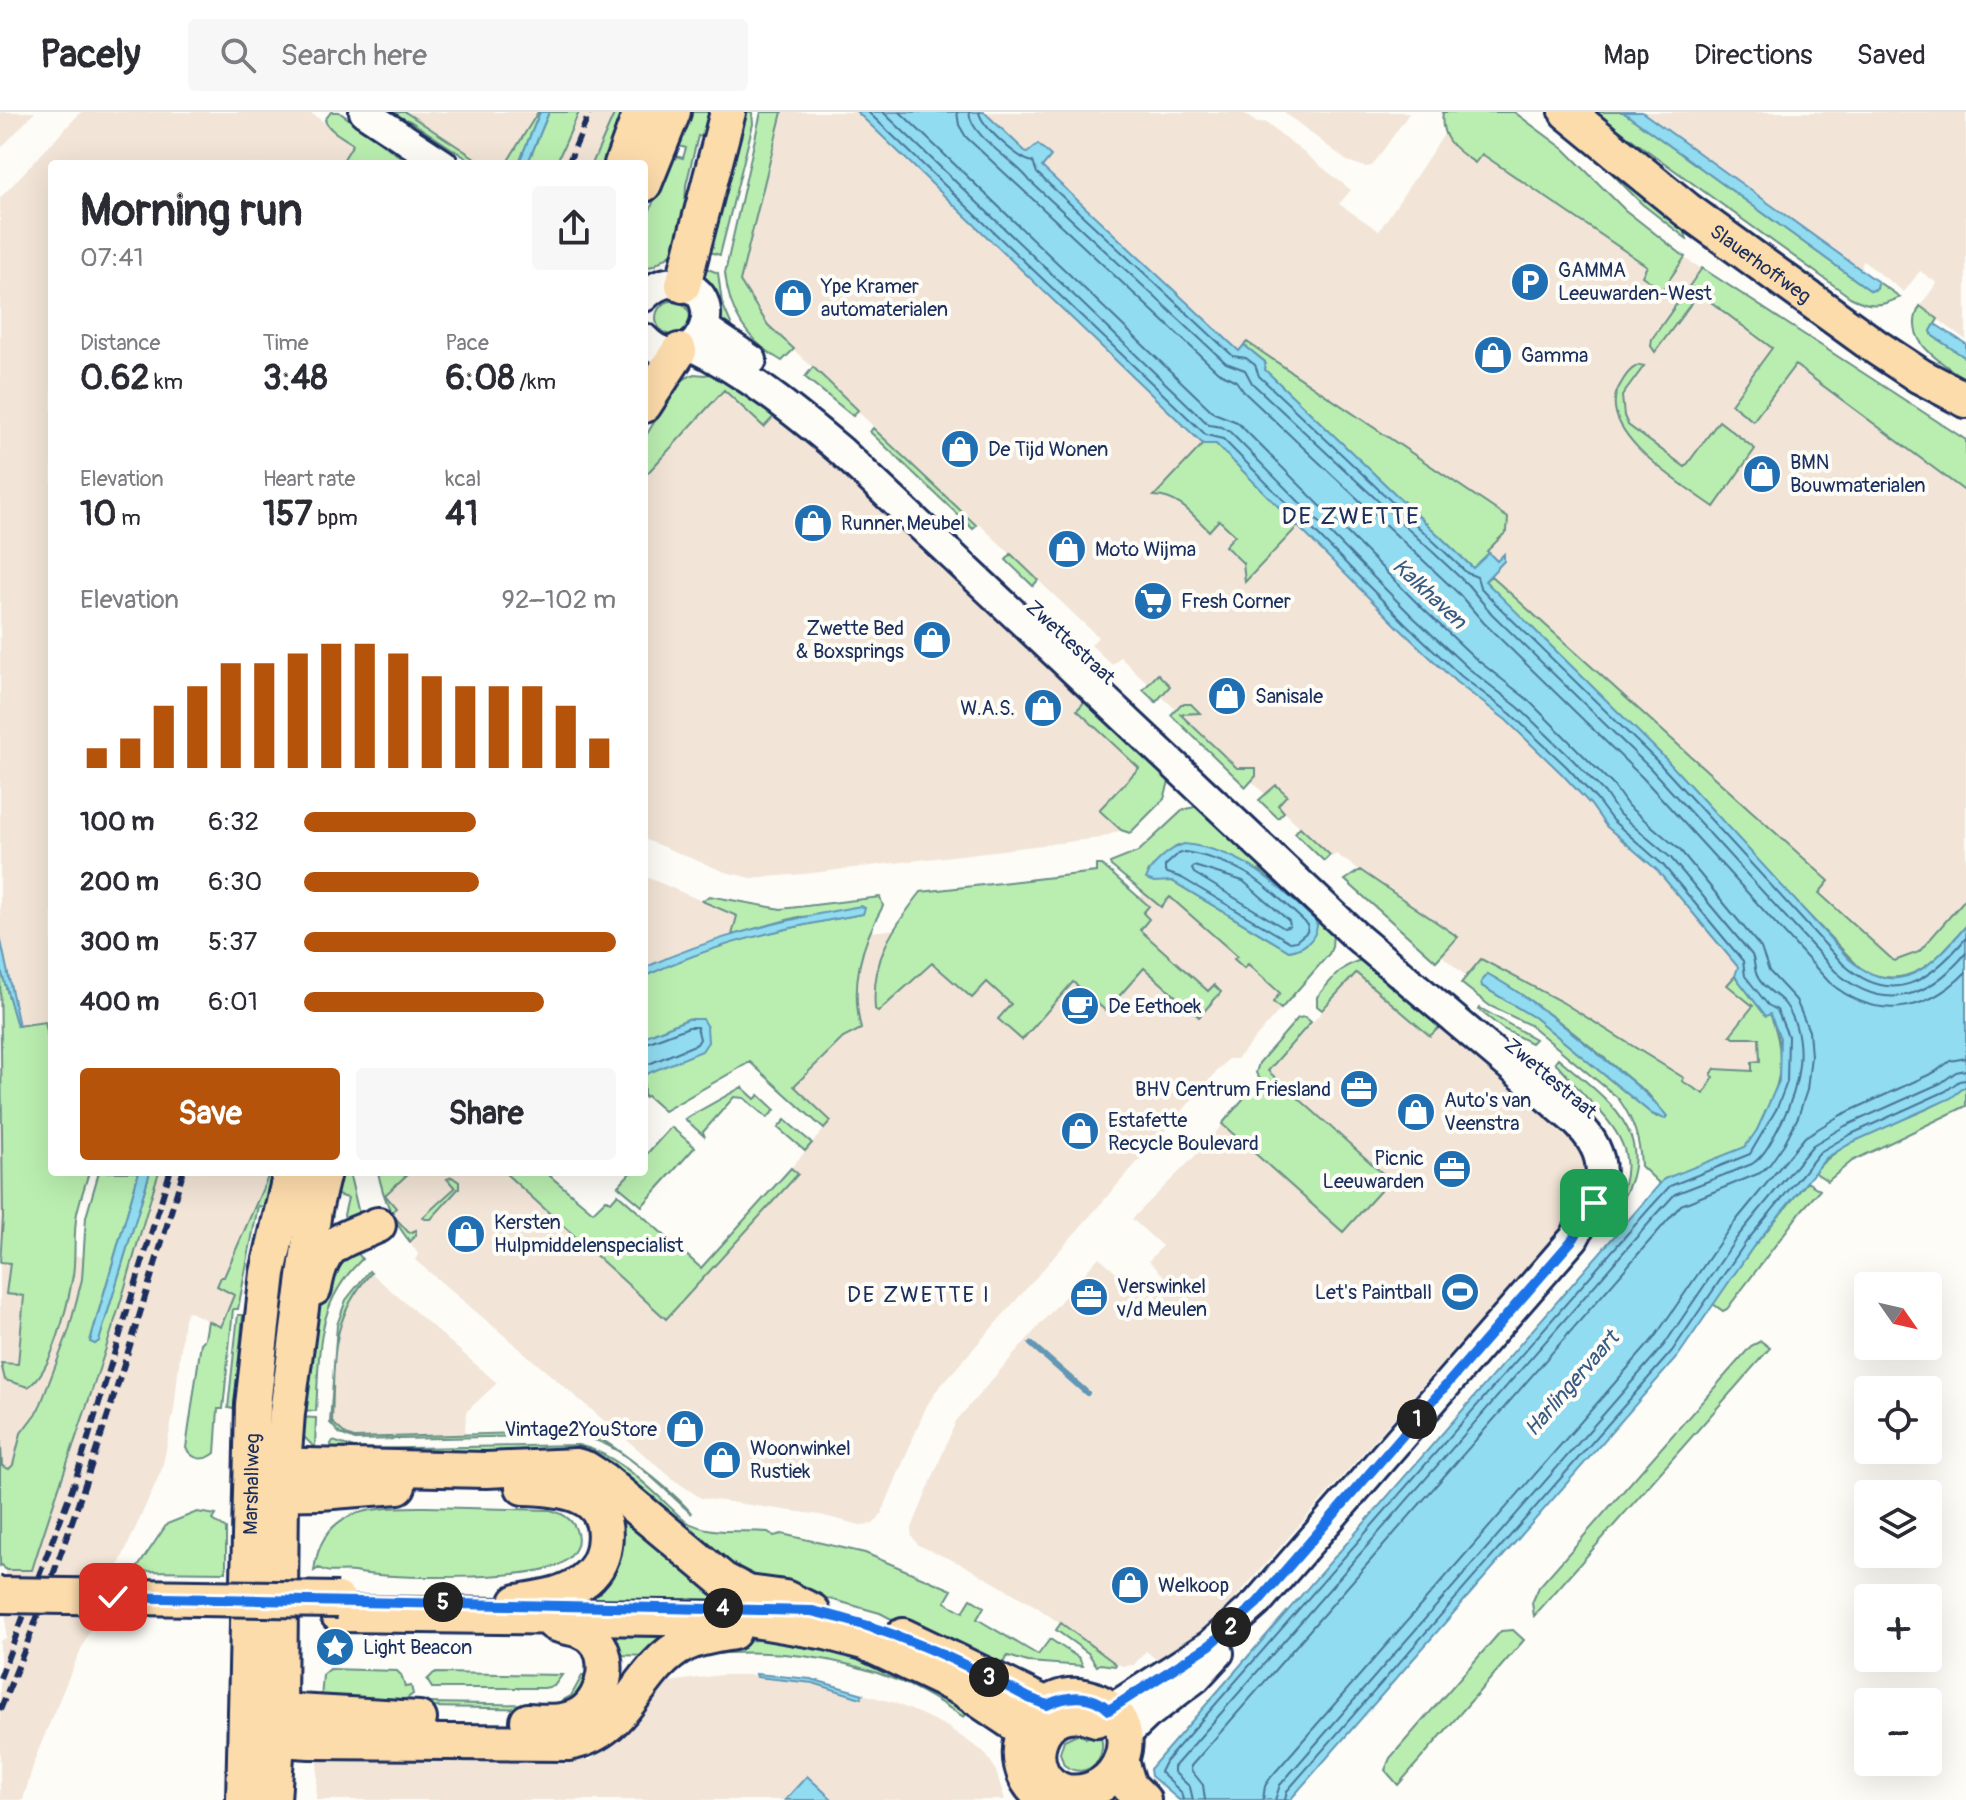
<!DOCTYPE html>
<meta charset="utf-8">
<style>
:root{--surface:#fff;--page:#f7f7f7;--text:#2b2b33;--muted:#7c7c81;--line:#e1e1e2;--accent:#b45309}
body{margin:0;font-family:Pangolin,sans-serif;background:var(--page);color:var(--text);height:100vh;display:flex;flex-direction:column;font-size:30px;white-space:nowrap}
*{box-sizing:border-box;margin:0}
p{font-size:26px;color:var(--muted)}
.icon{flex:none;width:44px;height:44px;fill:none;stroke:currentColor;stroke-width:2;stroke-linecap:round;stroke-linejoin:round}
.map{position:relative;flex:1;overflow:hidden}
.details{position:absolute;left:48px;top:48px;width:600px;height:1016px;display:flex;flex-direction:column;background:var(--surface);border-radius:8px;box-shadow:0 8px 32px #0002}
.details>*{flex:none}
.needle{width:52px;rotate:124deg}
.fabs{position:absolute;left:1854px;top:1160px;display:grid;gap:16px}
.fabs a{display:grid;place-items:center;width:88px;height:88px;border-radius:8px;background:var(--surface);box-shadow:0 8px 32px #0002;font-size:40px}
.pin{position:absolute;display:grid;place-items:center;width:68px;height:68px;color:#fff;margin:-34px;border-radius:16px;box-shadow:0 4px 12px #0006}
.km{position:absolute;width:40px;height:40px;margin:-20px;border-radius:50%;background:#222;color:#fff;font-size:22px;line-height:40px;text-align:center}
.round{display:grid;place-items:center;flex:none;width:84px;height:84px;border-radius:8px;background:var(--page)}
.summary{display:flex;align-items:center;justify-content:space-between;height:136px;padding:0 32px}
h1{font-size:44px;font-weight:800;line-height:60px}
.stats{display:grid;grid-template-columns:repeat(3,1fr);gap:12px;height:136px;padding:8px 32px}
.stats div{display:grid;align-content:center}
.stats b{font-size:34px;font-weight:800}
.stats small{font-size:22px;font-weight:400}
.stats p{font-size:22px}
.chart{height:224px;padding:16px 32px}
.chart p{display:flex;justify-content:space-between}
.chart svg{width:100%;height:144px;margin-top:8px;stroke:var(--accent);stroke-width:6}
.primary-button{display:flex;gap:16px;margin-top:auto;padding:16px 32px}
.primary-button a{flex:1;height:92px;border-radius:8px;background:var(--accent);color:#fff;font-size:32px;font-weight:800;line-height:92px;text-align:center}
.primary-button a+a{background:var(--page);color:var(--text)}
ul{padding:0 32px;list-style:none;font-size:26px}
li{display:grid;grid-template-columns:128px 96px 1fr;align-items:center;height:60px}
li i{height:20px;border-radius:10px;background:var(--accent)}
header{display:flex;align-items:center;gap:48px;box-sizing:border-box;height:112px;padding:0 40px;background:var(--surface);border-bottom:2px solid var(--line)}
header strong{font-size:38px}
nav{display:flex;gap:44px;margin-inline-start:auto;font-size:28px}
.search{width:560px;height:72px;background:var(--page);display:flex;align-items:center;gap:20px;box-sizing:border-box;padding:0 28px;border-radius:8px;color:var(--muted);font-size:30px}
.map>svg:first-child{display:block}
</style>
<header>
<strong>Pacely</strong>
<div class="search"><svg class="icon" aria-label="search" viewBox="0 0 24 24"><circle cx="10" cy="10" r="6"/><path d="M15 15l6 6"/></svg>Search here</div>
<nav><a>Map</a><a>Directions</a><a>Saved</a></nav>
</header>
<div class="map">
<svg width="1966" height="1688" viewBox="0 0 1966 1688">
<rect width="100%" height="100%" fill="#fdfcf7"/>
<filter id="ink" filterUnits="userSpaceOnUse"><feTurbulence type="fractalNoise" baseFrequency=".0125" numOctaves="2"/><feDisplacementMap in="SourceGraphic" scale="16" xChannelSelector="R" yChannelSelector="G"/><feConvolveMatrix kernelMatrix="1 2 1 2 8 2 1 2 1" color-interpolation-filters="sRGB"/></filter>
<g filter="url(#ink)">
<!-- built -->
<path fill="#f2e5d7" d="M0 0H35L0 37Z
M81 0H309L387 52H52V944L45 910 18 1134 112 1150 99 1229 150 1060H270L224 1166 218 1174 235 1182 221 1215 188 1199 184 1207 174 1298 162 1357 70 1562 36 1644 23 1688H0V1529L6 1526V1456L2 1453 0 1454V854L19 913 0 824V86Z
M398 0H540L520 52H475Z
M579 0H615L592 52H556Z
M782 0H857L1203 332 1281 397 1333 451 1456 570 1506 608 1561 661 1591 693 1606 714 1657 758 1738 855 1765 903 1779 969 1704 982 1682 969 1683 965 1562 890 1491 851 1478 849 1466 864 1441 843 1457 825 1336 742 1332 745 1120 545 1112 553 1091 533 1098 525 979 412 976 413 768 213 740 169Z
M984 0H1242L1257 11 1265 10 1351 78 1339 92 1379 119 1459 0 1966 328V813L1905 865 1505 489 1485 469 1498 457 1503 442 1497 449 1243 234 1240 240 1041 54 1051 44 1038 32 1028 42Z
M1284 0H1410L1372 54 1365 55 1347 49Z
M1642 0H1966V228L1920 194 1937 171 1920 159 1904 180 1863 149 1861 157Z
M713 261 805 323 1087 588 1158 679 1121 718 1100 726 804 762 752 766 725 760 644 727V327L682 266 691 262Z
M1183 744 1329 842 1237 947H1228L937 1278 926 1295 881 1403 873 1412 860 1413 820 1403 701 1386 674 1368 415 1148 418 1142 390 1101 383 1080 399 1060H504L667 1207 797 1061 791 1056 831 1009 743 928 838 824 1136 788Z
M644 764 702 789 764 814 715 828 644 856Z
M1356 861 1430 924 1441 913 1580 1032 1587 1053 1586 1070 1581 1088 1565 1106 1567 1109 1210 1515 1164 1554 1146 1539 1134 1553 1123 1554 1116 1552 1037 1495 965 1454 918 1433 912 1425 911 1418 956 1309 1099 1145 1146 1186 1165 1165 1149 1149 1162 1134 1132 1107 1194 1045Z
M371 1161 497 1271 466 1300 465 1323 354 1326 346 1323 332 1310 337 1225 340 1212 348 1190Z
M721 1563H755L813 1571 861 1586 863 1582 895 1591 925 1604 946 1614 984 1640 995 1656 1005 1688H316L318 1645 591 1648 661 1571Z"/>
<!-- green -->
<path fill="#baeeb0" stroke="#6a8e87" stroke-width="2" fill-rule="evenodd" d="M331 0H339L410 52H352L344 47 353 32C343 25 330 20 325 8Z
M397 0H405L484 52H475L410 9 394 3Z
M538 0H540L520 48 523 52H506Z
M549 0H579L556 52H524L529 48Z
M615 0H630L611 52H592Z
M688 0H709L703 25 698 24 686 73 684 114 674 140 653 154 644 156V114L671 43 683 46 686 36 675 33Z
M742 0H752L753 12 720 143 706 139Z
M761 0H782L740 169 768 213 794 237 782 249C747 229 729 201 725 161Z
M1443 0H1514L1564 37 1625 98 1685 145 1662 178 1642 164 1647 154 1482 42 1475 51C1455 37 1439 27 1443 0Z
M1594 0H1623L1871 179 1877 177 1878 170 1900 185C1881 195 1869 195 1850 185Z
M1587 36 1682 112 1687 127 1642 92Z
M703 155 718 161 722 191 732 214 731 219 723 221 703 169Z
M1702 156 1966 328V380L1795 253 1753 309 1731 292 1772 236 1699 181 1655 240 1651 234 1652 227Z
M656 206a17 17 0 1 1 34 0a17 17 0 1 1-34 0Z
M1920 194 1938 207 1931 219 1933 224 1966 246V268C1943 251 1900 229 1920 194Z
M1247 230 1508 406 1507 419 1487 439 1489 441 1474 457 1264 257 1265 250 1244 233Z
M1639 253 1644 254 1622 284 1624 304 1628 313 1685 355 1719 309 1755 337 1714 395C1685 374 1594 320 1619 275 1624 266 1629 257 1639 253Z
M813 255 858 298 853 304 805 265Z
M713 261 781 297 764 315 724 278 644 365V327L678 270 694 262 705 263Z
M873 316 976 413 973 417 870 320Z
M1203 332H1216L1298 414 1245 470 1243 451 1225 434 1235 423 1219 408 1209 419C1192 402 1179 385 1154 384Z
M1011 442 1038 468 1033 474 1006 448Z
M1491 464 1829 769 1819 781 1894 849 1919 840 1966 786V814C1937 847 1912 880 1863 859L1485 469Z
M1158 562 1170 574 1156 590 1143 578Z
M1089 585 1170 666 1164 687 1130 721 1121 718 1099 698 1139 656 1077 598Z
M1181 592H1191L1200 601 1180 602 1237 656H1256V664L1246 675 1171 603Z
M1276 673 1287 683 1278 693 1284 700 1278 706 1259 688Z
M1198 694 1333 819 1332 835 1329 842 1281 897 1273 890 1280 881 1248 852 1244 856 1234 847 1237 844 1170 785 1161 795 1111 754 1110 751 1138 740 1183 698ZM1178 733 1260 759 1315 808 1317 813C1313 828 1305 836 1289 839L1172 769 1148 760Z
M1300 715 1330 743 1324 749 1295 721Z
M1096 753H1102L1149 794 1143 801 1149 807 1140 818 1208 879 1214 873 1221 880 1199 905 1144 856 1106 899 1073 870 1022 928 998 907 1011 892 987 870 972 886 932 851 878 900 875 897C871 847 892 817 921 780L1096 760Z
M1360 758 1458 825 1436 849 1345 768Z
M709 784 781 797 880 785 883 794C861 833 850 872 861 917L843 926 794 974 831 1009 824 1017 750 950 664 999 647 984 644 985V963L702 907H688L644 925V865C712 831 788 815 862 802L798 805 732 823 737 804 702 789Z
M1481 847 1562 890 1684 966 1682 969 1704 982 1714 965 1711 963 1715 957 1752 959V950L1760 949 1759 926H1734L1730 923 1753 894 1727 873 1735 864 1765 903 1770 901C1786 942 1783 970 1762 1008 1758 1016 1753 1029 1746 1035 1736 1043 1680 1061 1664 1067L1660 1072 1641 1054C1640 1028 1634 1008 1618 986L1530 913 1490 894 1461 871ZM1488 862C1547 895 1596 940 1648 982L1664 1001 1662 1004 1657 1005 1652 1002 1535 906 1482 874Z
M1363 848 1444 911 1430 924 1356 861 1322 898 1317 894V885C1330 870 1342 851 1363 848Z
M0 854 17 914 45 910 52 944V1060H89C85 1074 80 1087 77 1101 73 1121 76 1143 73 1163 68 1191 53 1260 28 1275L5 1268 1 1251 18 1252 24 1184 6 1182 10 1151 0 1150 3 1106Z
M1480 896 1535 927 1531 931 1503 917 1479 898Z
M1305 905 1311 910 1268 959 1390 1068 1343 1120 1222 1012 1260 967 1256 961 1259 951 1298 906Z
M1558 946C1608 988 1665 1026 1616 1097L1614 1095C1640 1050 1623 1021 1589 988 1577 976 1566 962 1555 950Z
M1966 974V994L1852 1049 1828 1069 1814 1060C1853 1015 1921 1010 1966 974Z
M742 975 755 987 759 983 775 998 767 1006 744 986 734 985 703 1020 705 1025 685 1007Z
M785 1008 812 1031 805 1039 778 1016Z
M671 1015 695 1035 642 1094 618 1074 631 1060H644V1045Z
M791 1056 798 1062 666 1207 504 1060H555L550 1064 593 1100 606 1087 611 1090 618 1082 701 1156Z
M99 1060H139L90 1229 95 1232 99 1229 150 1060H159C144 1105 133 1150 119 1195 92 1284 59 1370 32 1458H6L2 1453 0 1454V1315L2 1354 9 1357 13 1353 21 1321 39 1297 69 1218 82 1167 86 1105Z
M270 1060H276L264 1095 258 1094 238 1197H233L223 1297H218L215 1341C205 1349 193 1349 186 1336L201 1231 205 1227 208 1209 221 1215 234 1183 217 1174 221 1165H224Z
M339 1060H349L360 1106 350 1117 344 1103 348 1086 337 1083Z
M378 1060H410L385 1083 396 1096 391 1101 409 1121 416 1118V1123L410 1130C394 1110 383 1086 378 1060Z
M452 1065 459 1070V1076L431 1107H425L423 1105 455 1076 447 1067Z
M1807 1070 1820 1078 1802 1098 1727 1197 1723 1199 1713 1192 1753 1135Z
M352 1132 362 1147C315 1192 320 1238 316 1299L296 1298 310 1257 322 1164Z
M369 1159 371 1161C328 1209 335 1249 332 1310L346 1323 354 1326 584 1319C608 1326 676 1382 692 1402 657 1372 620 1326 571 1323L355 1328 340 1322 330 1311 337 1213 346 1188Z
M238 1203H243L234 1297 228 1296Z
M1761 1229 1770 1236 1534 1504 1532 1491 1539 1475 1751 1234Z
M296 1305 316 1306 315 1336 304 1325Z
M333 1329 357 1337 578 1333C621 1343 653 1380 685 1409 712 1424 739 1417 768 1420L774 1424 782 1422 865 1441 952 1478 945 1490 963 1500 971 1487 984 1495 977 1507 1038 1543 1050 1527 1079 1546 1083 1554 1028 1550 1008 1544 995 1561 880 1501 834 1488 751 1473 608 1362 332 1343 331 1332Z
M425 1395 550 1398C562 1401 574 1408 577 1421 581 1436 569 1449 556 1454 518 1468 393 1467 354 1460 342 1458 329 1463 319 1456L314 1459C322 1394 371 1396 425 1395Z
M197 1400 216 1403 213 1408 226 1417V1460L140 1459 138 1455 167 1412Z
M614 1400 720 1476V1490L590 1488Z
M607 1510 695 1511 653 1544 617 1543Z
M1061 1511 1116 1552 1115 1554 1100 1552 1097 1554 1088 1541 1056 1518Z
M1513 1518 1524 1528 1398 1673 1385 1658 1390 1646 1501 1519Z
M759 1524 830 1534 920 1569 967 1600 964 1605C943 1592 922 1578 899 1569 838 1544 770 1536 704 1543L740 1529 758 1528Z
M330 1557 397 1559 401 1563 405 1575 411 1574 413 1582 397 1593 321 1587 323 1563Z
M434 1561 562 1563 554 1574 544 1576H432L427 1568Z
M582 1564H594L589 1580 554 1597 428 1595 429 1591 554 1593 571 1584Z
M1098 1619C1112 1643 1088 1671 1064 1653L1060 1641 1064 1628 1079 1621 1086 1626Z"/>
<!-- water -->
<path fill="#91dcf1" stroke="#6297b6" stroke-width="2" d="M540 0H549L529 48 523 52 520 48Z
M857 0H984L1027 41 1038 32 1051 44 1042 55 1239 239 1244 233 1265 250 1264 257 1473 456 1489 441 1497 449 1504 442V449L1485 469 1663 644 1849 847C1899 890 1932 854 1966 814V974L1951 986 1853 1030 1826 1046 1753 1135 1678 1244 1290 1688H1179L1151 1664 1150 1657 1664 1067 1745 1035 1757 1018 1779 969 1780 926 1770 902 1766 904 1735 864 1738 855 1657 758 1606 714 1591 693 1561 661 1506 608 1456 570 1400 517 1216 332H1203Z
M1623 0H1642L1878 170 1877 176 1871 179Z
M1935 212 1966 232V246L1933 224 1931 219Z
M1184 732C1245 739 1272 769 1315 808L1317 813C1316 828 1303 837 1289 839L1172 769 1154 770 1146 767C1150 753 1170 736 1184 732Z
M861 794 865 796 863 802C789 815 712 831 644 865V856C713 824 787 807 861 794Z
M0 824 19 914H17L0 854Z
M1488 862C1529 885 1563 913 1598 942 1623 962 1647 980 1667 1004L1665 1007 1652 1002 1535 906 1482 874 1481 870Z
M688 907H702L707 915 708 930 702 939 644 963V925Z
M139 1060H150L99 1229 95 1232 90 1230Z
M756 1562 811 1567 863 1582 861 1586 813 1571 757 1565Z
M807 1664 833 1688H785Z"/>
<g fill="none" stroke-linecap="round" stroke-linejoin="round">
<!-- shore -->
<path stroke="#4a7499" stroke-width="2" d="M868 0 1206 323 1223 327 1405 511 1461 564 1511 602 1567 655 1597 688 1612 708 1663 753 1743 849 1745 864 1768 893 1777 898 1788 924 1787 970 1777 996 1750 1042 1670 1074 1649 1097 1165 1650 1160 1660 1181 1680 1183 1688
M883 0 1209 313 1222 315 1230 320 1412 504 1468 556 1518 595 1573 648 1605 681 1619 702 1671 746 1752 843C1755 850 1754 854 1756 861 1760 875 1777 882 1785 892 1810 927 1799 977 1781 1011 1773 1025 1766 1043 1752 1052L1675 1082 1656 1103 1174 1655V1660L1190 1675 1193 1688
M900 0 1214 301 1237 310 1421 495 1476 547 1527 587 1613 673 1628 694 1680 738 1761 836 1769 859 1796 888 1809 919 1811 944 1807 978 1798 1005 1784 1032 1770 1052 1760 1061 1681 1093 1191 1654V1658L1203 1673 1205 1688
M957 0 959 13 966 25 1218 260 1236 269 1244 280 1459 482 1484 511 1642 665 1829 870C1875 909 1925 902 1966 860
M969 0C971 26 1016 49 1030 69L1226 251 1245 258 1252 271 1468 473 1492 502 1650 656 1835 859C1883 902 1928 887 1966 841
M979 0C981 14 1019 48 1033 50L1037 61 1233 244 1246 246 1255 253 1259 264 1467 461 1477 465 1480 475 1499 495 1658 650 1843 852C1893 896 1930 869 1966 826
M1185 740C1246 751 1265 773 1308 813L1307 820 1296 829 1290 830 1182 766 1165 760V754L1178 742Z
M1194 754 1243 769 1289 809 1290 814 1284 816 1194 761 1192 757Z
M644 932 689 915H697L700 927 697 932 644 954
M1263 1688 1265 1674 1271 1665 1654 1226 1729 1117 1805 1025 1839 1004 1935 960 1950 949 1966 946
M1275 1688 1280 1673 1664 1233 1738 1124 1813 1033 1845 1014 1941 971 1956 960 1966 958
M1285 1688 1287 1679 1672 1239 1746 1130 1820 1040 1849 1023 1946 979 1959 969 1966 968"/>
<!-- stream -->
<path stroke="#6297b6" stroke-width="6" d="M1031 1232 1087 1281"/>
<defs>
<path id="minor" d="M364 0 443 52
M644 185C653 175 664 169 678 171 737 181 692 277 644 226
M705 216 752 248
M691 234C746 261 794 299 841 339L1357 825 1576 1010C1619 1052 1598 1082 1574 1126L1257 1491 1210 1533 1109 1598
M1124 1625 1147 1603 1196 1566 1219 1541"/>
<g id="major">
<path id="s1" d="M1567 0 1687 98 1876 235 1920 264 1966 288"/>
<path d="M622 52 641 0"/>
<path d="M644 72 673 0"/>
<path d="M683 173 728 0"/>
<path d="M644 293 679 239"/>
<path d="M314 1176C322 1129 338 1130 378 1113"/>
<path d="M261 1353 486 1358 576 1354 586 1357 603 1368 723 1468 748 1481 785 1486 812 1499"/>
<path d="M260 1381 320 1380 398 1374"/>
<path d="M517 1490C540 1486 563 1484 582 1470 595 1461 602 1448 604 1434 612 1380 562 1376 523 1375"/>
<path d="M338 1502 748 1507 826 1520 864 1530 963 1577 1024 1618 1037 1637"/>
<path d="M903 1524 1047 1593"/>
<path d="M259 1609 279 1599 419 1607"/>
<path d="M528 1609C547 1610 567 1612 583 1601 606 1584 614 1542 590 1523 579 1515 566 1516 554 1511"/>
<path d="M258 1619 278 1627 310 1629 568 1631C630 1620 635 1557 685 1532 700 1525 717 1523 733 1520"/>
<path d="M1122 1652 1129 1674 1143 1688"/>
<path id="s2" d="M244 1688 253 1293 268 1161 291 1060"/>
<path d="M273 1688 279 1599 281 1381 287 1301 314 1098 323 1060"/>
<path d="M1047 1688C990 1651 1035 1562 1097 1589 1149 1613 1121 1688 1066 1680 1016 1667 1035 1582 1096 1607L1109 1598"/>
</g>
</defs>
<!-- minor casing -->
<use href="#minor" stroke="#1b2f5e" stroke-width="34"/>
<!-- major casing -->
<use href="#major" stroke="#1b2f5e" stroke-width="40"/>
<!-- minor -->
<use href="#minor" stroke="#fdfcf7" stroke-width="28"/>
<!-- major -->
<use href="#major" stroke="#fddcac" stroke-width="34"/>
<!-- rail -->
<path stroke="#1b2f5e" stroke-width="6" stroke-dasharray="12 6" stroke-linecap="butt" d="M568 52 590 0
M0 1566 75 1369 170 1060
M0 1598C74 1422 128 1242 183 1060"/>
<defs>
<path id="major-bridge" d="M0 1483 338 1488"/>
</defs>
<!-- major-bridge casing -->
<use href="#major-bridge" stroke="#1b2f5e" stroke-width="40" stroke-linecap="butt"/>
<!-- major-bridge -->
<use href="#major-bridge" stroke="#fddcac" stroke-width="34"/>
</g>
</g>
<g fill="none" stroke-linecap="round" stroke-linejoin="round" filter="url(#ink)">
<defs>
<path id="route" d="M113 1485 812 1499C894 1517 956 1547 1029 1586L1047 1593C1068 1583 1092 1581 1109 1598L1210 1533 1257 1491 1574 1126 1594 1091"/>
</defs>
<!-- route casing -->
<use href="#route" stroke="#fff" stroke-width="16"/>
<!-- route -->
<use href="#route" stroke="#1a73e8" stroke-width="10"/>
</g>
<!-- icons -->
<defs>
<symbol id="parking-disc" viewBox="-11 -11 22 22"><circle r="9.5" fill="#1f6fb2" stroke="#fdfcf7"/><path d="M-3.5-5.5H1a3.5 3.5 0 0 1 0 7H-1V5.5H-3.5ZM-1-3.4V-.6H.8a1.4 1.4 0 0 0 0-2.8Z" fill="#fff"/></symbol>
<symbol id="shop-disc" viewBox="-11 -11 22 22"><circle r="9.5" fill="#1f6fb2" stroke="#fdfcf7"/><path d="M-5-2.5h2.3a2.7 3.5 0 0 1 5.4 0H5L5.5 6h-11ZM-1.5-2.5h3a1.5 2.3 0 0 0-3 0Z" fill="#fff"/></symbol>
<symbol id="supermarket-disc" viewBox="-11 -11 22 22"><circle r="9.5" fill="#1f6fb2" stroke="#fdfcf7"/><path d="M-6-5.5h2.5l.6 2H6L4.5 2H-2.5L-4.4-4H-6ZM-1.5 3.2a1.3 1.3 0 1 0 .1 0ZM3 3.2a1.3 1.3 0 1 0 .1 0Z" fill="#fff"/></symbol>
<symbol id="cafe-disc" viewBox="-11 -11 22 22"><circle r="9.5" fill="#1f6fb2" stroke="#fdfcf7"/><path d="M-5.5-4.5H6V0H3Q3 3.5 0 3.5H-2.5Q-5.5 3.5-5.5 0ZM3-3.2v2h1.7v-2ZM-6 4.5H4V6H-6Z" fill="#fff"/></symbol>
<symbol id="office-disc" viewBox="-11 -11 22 22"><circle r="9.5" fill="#1f6fb2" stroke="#fdfcf7"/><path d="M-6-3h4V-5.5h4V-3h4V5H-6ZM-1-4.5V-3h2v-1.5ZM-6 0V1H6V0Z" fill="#fff"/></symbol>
<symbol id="stadium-disc" viewBox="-11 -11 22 22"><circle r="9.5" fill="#1f6fb2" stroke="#fdfcf7"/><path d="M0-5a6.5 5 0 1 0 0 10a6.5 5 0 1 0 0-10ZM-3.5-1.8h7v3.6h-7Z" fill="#fff"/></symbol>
<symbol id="sight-disc" viewBox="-11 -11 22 22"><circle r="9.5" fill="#1f6fb2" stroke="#fdfcf7"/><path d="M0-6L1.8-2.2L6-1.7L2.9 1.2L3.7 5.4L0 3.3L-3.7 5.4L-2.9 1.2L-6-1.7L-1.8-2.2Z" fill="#fff"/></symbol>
</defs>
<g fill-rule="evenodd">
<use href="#parking-disc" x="1508" y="148" width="44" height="44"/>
<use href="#shop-disc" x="771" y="164" width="44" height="44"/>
<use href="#shop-disc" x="1471" y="221" width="44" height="44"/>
<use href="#shop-disc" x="938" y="315" width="44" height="44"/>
<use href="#shop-disc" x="1740" y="340" width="44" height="44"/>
<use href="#shop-disc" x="791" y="389" width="44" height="44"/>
<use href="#shop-disc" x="1045" y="415" width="44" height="44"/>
<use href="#supermarket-disc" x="1131" y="467" width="44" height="44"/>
<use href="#shop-disc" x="910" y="506" width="44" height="44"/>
<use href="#shop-disc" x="1205" y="562" width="44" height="44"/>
<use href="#shop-disc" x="1021" y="574" width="44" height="44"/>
<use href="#cafe-disc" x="1058" y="872" width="44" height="44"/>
<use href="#office-disc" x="1337" y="955" width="44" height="44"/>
<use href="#shop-disc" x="1394" y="978" width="44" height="44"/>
<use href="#shop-disc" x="1058" y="997" width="44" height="44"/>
<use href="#office-disc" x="1430" y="1035" width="44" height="44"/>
<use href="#shop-disc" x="444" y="1100" width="44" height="44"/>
<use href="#stadium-disc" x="1438" y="1158" width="44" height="44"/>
<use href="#office-disc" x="1067" y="1163" width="44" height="44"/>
<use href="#shop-disc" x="663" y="1295" width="44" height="44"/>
<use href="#shop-disc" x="700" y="1326" width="44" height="44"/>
<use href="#shop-disc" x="1108" y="1451" width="44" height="44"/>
<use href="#sight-disc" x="313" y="1513" width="44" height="44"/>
</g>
<g text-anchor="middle" stroke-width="8" stroke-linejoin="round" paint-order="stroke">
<!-- street labels -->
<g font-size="20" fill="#1b2f5e" stroke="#fdfcf7">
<text dy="7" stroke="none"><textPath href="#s1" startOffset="246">Slauerhoffweg</textPath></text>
<text transform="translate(1071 530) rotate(43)" y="7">Zwettestraat</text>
<text transform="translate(1551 966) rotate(40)" y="7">Zwettestraat</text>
<text dy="7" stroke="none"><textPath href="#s2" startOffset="316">Marshallweg</textPath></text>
</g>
<!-- poi labels -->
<g font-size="20" fill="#1b2f5e" stroke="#fdfcf7" text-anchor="start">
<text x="1558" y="165">GAMMA<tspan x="1558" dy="23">Leeuwarden-West</tspan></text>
<text x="821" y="181">Ype Kramer<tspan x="821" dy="23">automaterialen</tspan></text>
<text x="1521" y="250">Gamma</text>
<text x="988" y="344">De Tijd Wonen</text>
<text x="1790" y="357">BMN<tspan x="1790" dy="23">Bouwmaterialen</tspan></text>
<text x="841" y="418">Runner Meubel</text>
<text x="1095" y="444">Moto Wijma</text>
<text x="1181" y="496">Fresh Corner</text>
<text x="904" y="523" text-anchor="end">Zwette Bed<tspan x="904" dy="23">&amp; Boxsprings</tspan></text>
<text x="1255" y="591">Sanisale</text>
<text x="1015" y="603" text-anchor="end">W.A.S.</text>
<text x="1108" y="901">De Eethoek</text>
<text x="1331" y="984" text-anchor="end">BHV Centrum Friesland</text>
<text x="1444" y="995">Auto's van<tspan x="1444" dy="23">Veenstra</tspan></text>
<text x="1108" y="1015">Estafette<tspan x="1108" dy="23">Recycle Boulevard</tspan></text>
<text x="1424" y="1053" text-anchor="end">Picnic<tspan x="1424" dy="23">Leeuwarden</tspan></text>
<text x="494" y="1117">Kersten<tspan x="494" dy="23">Hulpmiddelenspecialist</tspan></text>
<text x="1117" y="1181">Verswinkel<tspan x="1117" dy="23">v/d Meulen</tspan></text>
<text x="1432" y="1187" text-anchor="end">Let's Paintball</text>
<text x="657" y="1324" text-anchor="end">Vintage2YouStore</text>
<text x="750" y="1343">Woonwinkel<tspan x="750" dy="23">Rustiek</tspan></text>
<text x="1158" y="1480">Welkoop</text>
<text x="363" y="1542">Light Beacon</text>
</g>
<!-- water labels -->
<g font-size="22" font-style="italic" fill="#385a83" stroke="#fdfcf7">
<text transform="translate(1430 481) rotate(43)" y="8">Kalkhaven</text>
<text transform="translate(1571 1271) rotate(-49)" y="8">Harlingervaart</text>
</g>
<!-- neighbourhood labels -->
<g font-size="22" letter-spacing="2" fill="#1b2f5e" stroke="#fdfcf7">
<text x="919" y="1190">DE ZWETTE I</text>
</g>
<!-- quarter labels -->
<g font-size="24" letter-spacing="2" fill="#1b2f5e" stroke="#fdfcf7">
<text x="1351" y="412">DE ZWETTE</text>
</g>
</g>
</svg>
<div class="fabs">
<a><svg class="needle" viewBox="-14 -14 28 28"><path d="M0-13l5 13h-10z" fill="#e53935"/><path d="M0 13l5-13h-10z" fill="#7c7c81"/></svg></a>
<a><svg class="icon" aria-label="locate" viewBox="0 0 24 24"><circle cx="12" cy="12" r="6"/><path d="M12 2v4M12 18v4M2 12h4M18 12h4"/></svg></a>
<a><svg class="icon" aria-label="layers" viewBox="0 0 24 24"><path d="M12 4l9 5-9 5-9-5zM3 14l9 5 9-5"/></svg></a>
<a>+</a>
<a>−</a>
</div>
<div class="pin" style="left:1594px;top:1091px;background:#1e9e55"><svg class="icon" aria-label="arrive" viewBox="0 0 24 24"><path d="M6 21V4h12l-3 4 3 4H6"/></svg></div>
<div class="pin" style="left:113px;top:1485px;background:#d93025"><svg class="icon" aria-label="check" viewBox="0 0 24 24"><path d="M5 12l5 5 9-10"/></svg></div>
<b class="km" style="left:1417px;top:1307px">1</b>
<b class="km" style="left:1231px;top:1515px">2</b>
<b class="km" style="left:989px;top:1565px">3</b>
<b class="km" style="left:723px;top:1496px">4</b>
<b class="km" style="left:443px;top:1490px">5</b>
<section class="details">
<div class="summary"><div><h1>Morning run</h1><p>07:41</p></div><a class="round"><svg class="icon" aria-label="share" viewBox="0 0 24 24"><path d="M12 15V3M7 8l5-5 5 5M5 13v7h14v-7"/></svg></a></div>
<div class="stats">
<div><p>Distance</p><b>0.62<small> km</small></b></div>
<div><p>Time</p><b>3:48</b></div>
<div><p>Pace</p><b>6:08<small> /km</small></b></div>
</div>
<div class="stats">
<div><p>Elevation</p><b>10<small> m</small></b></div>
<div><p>Heart rate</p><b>157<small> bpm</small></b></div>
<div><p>kcal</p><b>41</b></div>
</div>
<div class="chart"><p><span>Elevation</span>92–102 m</p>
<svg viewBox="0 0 160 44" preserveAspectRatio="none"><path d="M5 44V38M15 44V35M25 44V25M35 44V19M45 44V12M55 44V12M65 44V9M75 44V6M85 44V6M95 44V9M105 44V16M115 44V19M125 44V19M135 44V19M145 44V25M155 44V35"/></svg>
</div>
<ul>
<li><b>100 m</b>6:32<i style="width:55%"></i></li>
<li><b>200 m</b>6:30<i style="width:56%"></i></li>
<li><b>300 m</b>5:37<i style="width:100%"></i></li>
<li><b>400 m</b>6:01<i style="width:77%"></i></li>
</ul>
<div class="primary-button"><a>Save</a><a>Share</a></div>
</section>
</div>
